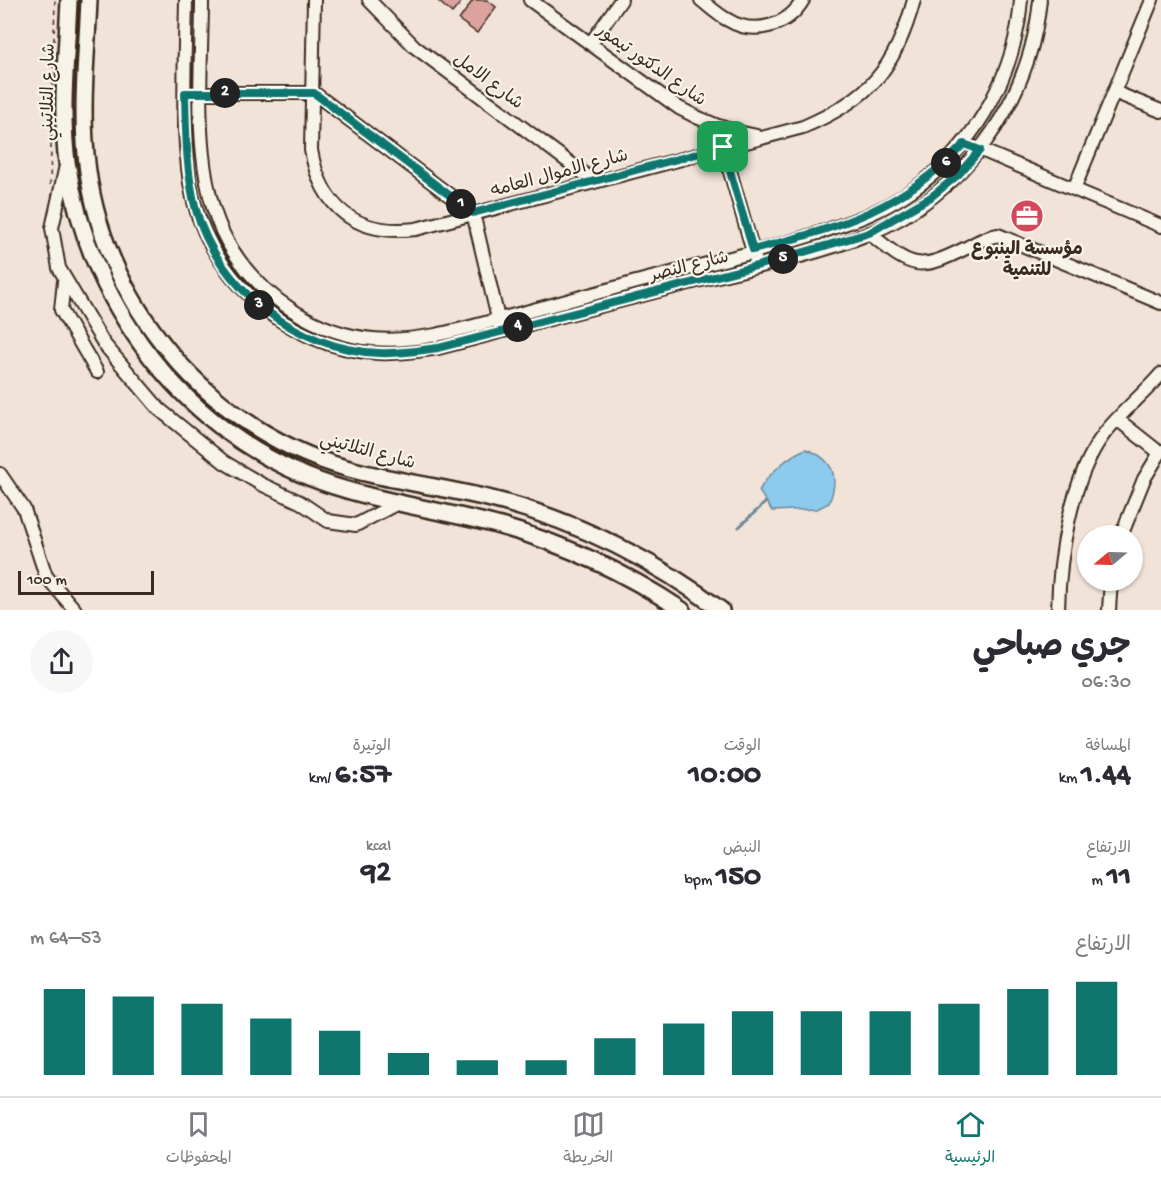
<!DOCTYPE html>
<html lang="ar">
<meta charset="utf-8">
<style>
:root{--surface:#fff;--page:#f7f7f7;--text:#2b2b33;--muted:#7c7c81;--line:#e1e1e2;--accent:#0f766e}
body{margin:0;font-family:"Gochi Hand","Playpen Sans Arabic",sans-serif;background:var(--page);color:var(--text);direction:rtl;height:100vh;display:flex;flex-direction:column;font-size:22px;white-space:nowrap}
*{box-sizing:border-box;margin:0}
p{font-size:20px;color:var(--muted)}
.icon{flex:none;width:33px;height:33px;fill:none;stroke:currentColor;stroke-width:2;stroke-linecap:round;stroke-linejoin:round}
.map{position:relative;height:610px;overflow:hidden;direction:ltr}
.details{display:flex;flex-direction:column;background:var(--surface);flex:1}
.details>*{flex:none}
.needle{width:39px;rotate:251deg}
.fabs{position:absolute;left:1077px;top:525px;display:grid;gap:12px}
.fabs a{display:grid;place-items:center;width:66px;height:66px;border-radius:50%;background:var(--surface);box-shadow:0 2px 4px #0004;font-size:30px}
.scale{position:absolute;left:18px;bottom:15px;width:136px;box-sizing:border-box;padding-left:6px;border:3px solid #3b2a1e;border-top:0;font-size:16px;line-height:21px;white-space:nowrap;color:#3b2a1e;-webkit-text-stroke:4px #f7f3e8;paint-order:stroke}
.pin{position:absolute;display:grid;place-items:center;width:51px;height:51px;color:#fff;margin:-26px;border-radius:12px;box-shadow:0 3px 9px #0006}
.km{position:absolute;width:30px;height:30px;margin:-15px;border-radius:50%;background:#222;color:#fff;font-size:16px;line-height:30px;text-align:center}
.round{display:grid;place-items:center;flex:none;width:63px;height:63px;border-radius:32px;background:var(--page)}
.headline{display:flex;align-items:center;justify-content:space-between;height:102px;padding:0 30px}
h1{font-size:33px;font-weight:700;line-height:45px}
.figures{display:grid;grid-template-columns:repeat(3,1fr);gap:9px;height:102px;padding:6px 30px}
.figures div{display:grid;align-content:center}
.figures b{font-size:30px;font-weight:700}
.figures small{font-size:16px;font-weight:400}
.figures p{font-size:16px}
.chart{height:168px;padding:12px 30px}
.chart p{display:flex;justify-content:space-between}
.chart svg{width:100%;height:108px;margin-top:6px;stroke:var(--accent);stroke-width:6}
.tab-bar{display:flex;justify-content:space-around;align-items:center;height:84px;border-top:2px solid var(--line);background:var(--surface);font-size:16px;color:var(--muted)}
.tab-bar a{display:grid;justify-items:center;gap:3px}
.tab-bar .active{color:var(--accent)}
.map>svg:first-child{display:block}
</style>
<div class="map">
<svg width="1161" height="610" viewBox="0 0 1161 610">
<rect width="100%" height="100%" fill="#f2e3d9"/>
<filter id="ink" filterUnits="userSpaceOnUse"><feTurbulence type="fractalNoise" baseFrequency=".0167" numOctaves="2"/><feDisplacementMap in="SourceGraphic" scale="12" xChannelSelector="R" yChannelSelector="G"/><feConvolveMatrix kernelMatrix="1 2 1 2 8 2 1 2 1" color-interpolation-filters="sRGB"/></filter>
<g filter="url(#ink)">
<!-- water -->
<path fill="#8dcaed" stroke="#6c8a9a" stroke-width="1.5" d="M806 449C833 459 840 476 829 503L817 509 772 511 759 491C767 475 789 455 806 449Z"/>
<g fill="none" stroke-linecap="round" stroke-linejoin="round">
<!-- stream -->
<path stroke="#6c8a9a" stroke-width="3" d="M739 527 766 502"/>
</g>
<!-- building -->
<path fill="#dca29e" stroke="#3b2a1e" stroke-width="1.5" d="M437 0H463L452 13Z
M473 0H487L496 7 477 33 459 20Z"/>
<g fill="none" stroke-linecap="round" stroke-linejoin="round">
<defs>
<path id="minor" d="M186 0C185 60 181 123 190 183 204 274 286 349 379 353 399 354 418 351 438 348 521 326 605 305 689 283 748 268 811 257 868 234 964 195 1030 102 1040 0
M202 0C202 77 189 185 233 251 263 298 317 334 373 339 421 343 466 328 511 316 551 305 590 295 629 284 700 265 780 248 847 223 874 214 900 200 922 183 979 139 1016 71 1021 0
M314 0 311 150C321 208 357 236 416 229L803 127C869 99 895 70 914 0
M369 0 415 47 594 181
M530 0 679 108C704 122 727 131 756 136
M701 0C710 7 718 15 728 20 754 36 788 26 803 0
M591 43 621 0
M1114 92 1161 111
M185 93H314L473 213 500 327
M723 147 755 258
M974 147 1161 226
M67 161 52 228 59 268 104 344 159 409 224 462 261 484 300 502 328 521 356 525 400 502
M1074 189 1152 0
M869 233C912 268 917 273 968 247 977 242 986 237 998 235L1161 303
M64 281 61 310 97 372
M1117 419 1160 453
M0 474 24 509 46 576 75 610
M1121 536 1144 479 1161 451
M1058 610C1059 556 1071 478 1104 434 1121 412 1143 395 1161 374
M1109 610 1111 580"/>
<path id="major" d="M69 0C67 53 60 109 67 162 90 314 196 448 347 490 397 505 450 512 500 526 565 544 626 573 682 610
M89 0C87 51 81 103 86 154 99 303 212 435 357 471 405 483 455 489 503 502 583 524 655 561 721 610"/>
</defs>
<!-- minor casing -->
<use href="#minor" stroke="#3b2a1e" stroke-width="16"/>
<!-- major casing -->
<use href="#major" stroke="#3b2a1e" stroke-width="20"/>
<!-- path -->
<path stroke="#3b2a1e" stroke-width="1.5" stroke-dasharray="4.5 4.5" stroke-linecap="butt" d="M50 185 55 0"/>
<!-- minor -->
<use href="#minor" stroke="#f7f3e8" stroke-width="12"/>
<!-- major -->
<use href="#major" stroke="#f7f3e8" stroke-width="15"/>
</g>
</g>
<g fill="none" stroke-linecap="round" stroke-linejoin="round" filter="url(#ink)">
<defs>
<path id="route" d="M185 93H314L473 213 723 147 753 250C841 226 898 212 964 144L980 150 958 175 931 197 869 233 760 265 438 348C418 351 399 354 379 353 298 350 218 289 196 210 186 172 186 132 185 93Z"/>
</defs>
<!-- route casing -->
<use href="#route" stroke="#fff" stroke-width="12"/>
<!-- route -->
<use href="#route" stroke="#0f766e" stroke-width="8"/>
</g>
<!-- icons -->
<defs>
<symbol id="office-disc" viewBox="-11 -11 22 22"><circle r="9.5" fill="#d1495b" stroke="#f7f3e8"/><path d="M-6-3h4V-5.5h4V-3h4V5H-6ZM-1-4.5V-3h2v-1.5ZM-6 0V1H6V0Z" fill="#fff"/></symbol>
</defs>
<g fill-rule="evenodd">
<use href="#office-disc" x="1008" y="197" width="38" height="38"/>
</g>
<g text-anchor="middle" stroke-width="4.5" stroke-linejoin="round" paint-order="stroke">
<!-- street labels -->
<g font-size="18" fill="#3b2a1e" stroke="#f7f3e8">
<text transform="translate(652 64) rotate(35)" y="6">شارع الدكتور تيمور</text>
<text transform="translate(489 80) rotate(37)" y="6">شارع الامل</text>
<text transform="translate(47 92) rotate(-89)" y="6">شارع التلاتيني</text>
<text transform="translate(559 172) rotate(-15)" y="6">شارع الاموال العامه</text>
<text transform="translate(689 265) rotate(-14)" y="6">شارع النصر</text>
<text transform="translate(368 450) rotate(15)" y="6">شارع التلاتيني</text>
</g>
<!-- poi labels -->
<g font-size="18" font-weight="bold" fill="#3b2a1e" stroke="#f7f3e8">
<text x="1027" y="254">مؤسسة الينبوع<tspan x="1027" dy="21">للتنمية</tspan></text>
</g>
</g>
</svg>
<div class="fabs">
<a><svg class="needle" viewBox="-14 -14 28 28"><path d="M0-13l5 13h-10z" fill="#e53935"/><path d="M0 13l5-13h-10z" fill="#7c7c81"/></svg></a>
</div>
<div class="scale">100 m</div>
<div class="pin" style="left:723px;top:147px;background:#1e9e55"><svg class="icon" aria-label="arrive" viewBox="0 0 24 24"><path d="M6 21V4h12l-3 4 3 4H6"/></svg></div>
<b class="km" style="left:461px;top:204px">1</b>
<b class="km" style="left:225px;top:93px">2</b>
<b class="km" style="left:259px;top:305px">3</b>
<b class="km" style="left:518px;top:327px">4</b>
<b class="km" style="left:783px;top:259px">5</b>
<b class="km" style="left:946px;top:163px">6</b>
</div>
<section class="details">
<div class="headline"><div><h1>جري صباحي</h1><p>06:30</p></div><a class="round"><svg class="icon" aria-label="share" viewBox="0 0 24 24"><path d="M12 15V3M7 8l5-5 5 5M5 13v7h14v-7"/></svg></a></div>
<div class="figures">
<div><p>المسافة</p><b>1.44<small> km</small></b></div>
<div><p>الوقت</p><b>10:00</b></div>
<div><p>الوتيرة</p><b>6:57<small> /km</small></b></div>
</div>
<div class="figures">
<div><p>الارتفاع</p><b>11<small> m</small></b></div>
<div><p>النبض</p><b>150<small> bpm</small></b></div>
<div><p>kcal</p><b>92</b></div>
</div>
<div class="chart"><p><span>الارتفاع</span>53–64 m</p>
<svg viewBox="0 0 160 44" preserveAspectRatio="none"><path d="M5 44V9M15 44V12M25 44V15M35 44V21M45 44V26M55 44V35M65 44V38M75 44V38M85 44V29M95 44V23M105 44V18M115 44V18M125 44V18M135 44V15M145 44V9M155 44V6"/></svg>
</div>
</section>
<nav class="tab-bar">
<a class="active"><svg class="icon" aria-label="home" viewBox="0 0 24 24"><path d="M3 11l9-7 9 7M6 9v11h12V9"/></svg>الرئيسية</a>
<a><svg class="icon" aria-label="map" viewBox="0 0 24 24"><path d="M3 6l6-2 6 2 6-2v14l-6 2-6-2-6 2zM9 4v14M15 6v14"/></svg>الخريطة</a>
<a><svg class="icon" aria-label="saved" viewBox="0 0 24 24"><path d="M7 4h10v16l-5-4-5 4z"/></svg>المحفوظات</a>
</nav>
